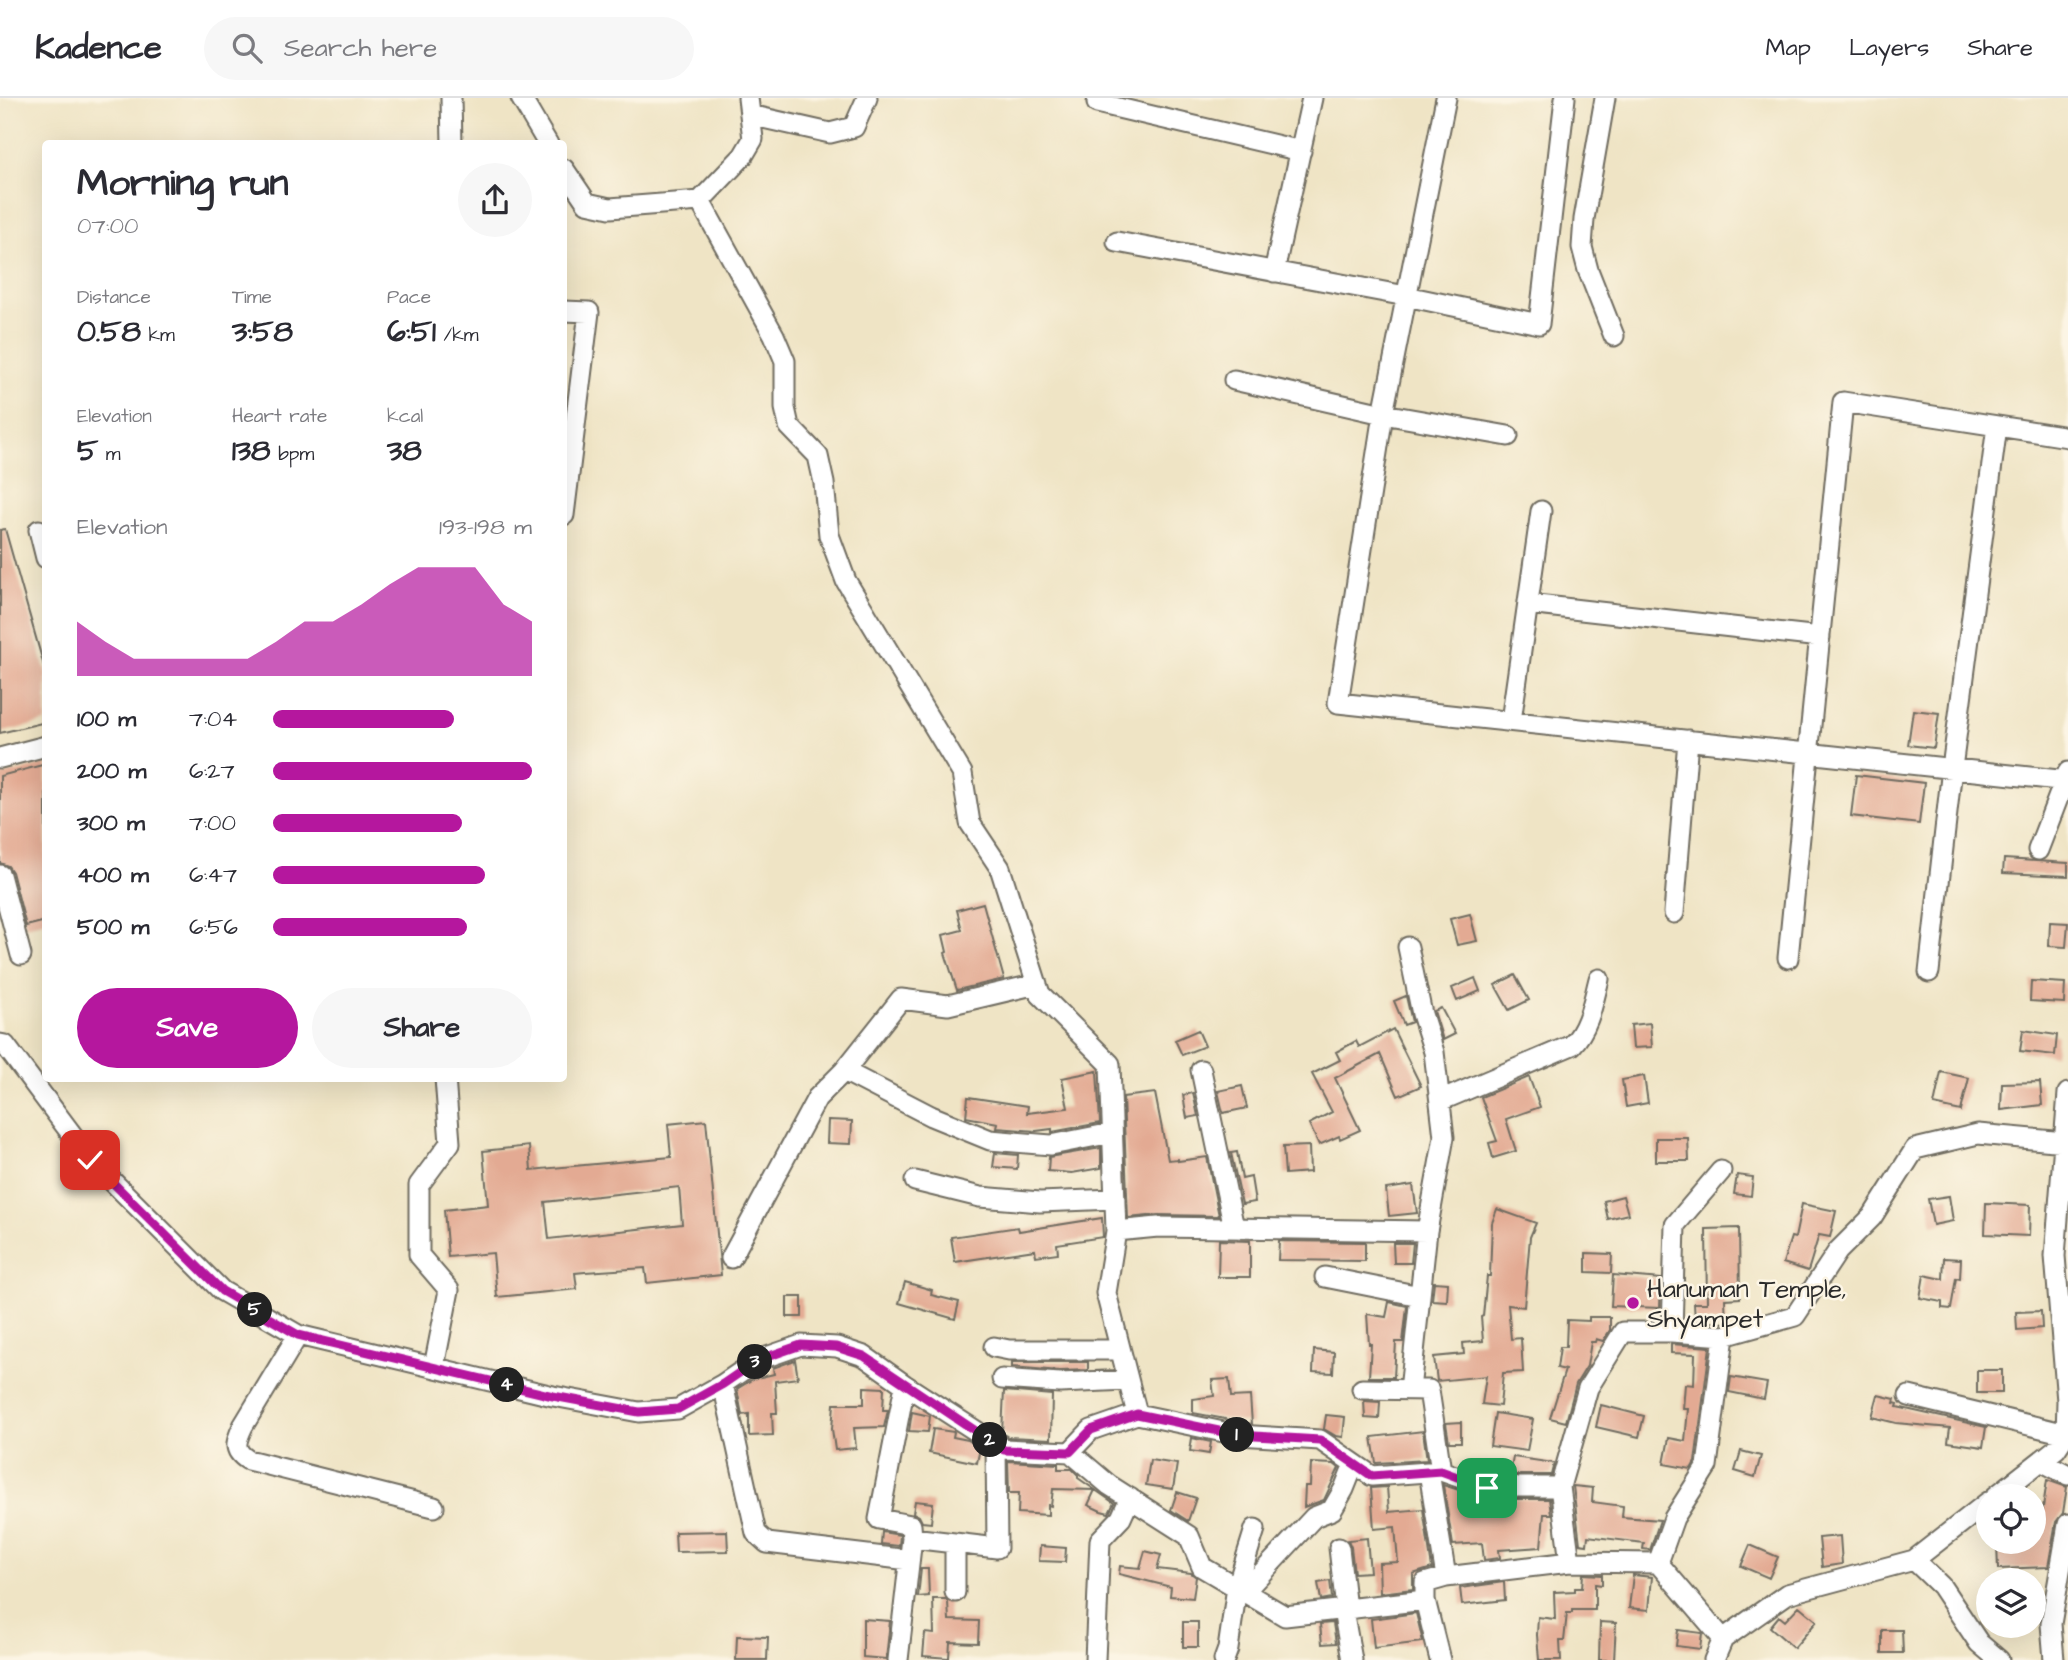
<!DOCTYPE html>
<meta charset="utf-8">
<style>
:root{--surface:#fff;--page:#f7f7f7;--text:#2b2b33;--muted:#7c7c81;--line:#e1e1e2;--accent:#b5179e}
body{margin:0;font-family:"Architects Daughter",sans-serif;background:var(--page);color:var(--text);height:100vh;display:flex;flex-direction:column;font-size:26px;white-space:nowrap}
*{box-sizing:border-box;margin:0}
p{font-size:23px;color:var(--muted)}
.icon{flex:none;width:38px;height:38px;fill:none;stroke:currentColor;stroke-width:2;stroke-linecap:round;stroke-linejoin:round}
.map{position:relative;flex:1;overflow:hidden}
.side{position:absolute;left:42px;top:42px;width:525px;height:942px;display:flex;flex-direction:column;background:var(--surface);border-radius:7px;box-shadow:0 7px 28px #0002}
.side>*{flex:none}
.buttons{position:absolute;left:1976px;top:1386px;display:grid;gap:14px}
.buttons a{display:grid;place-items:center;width:70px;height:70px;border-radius:50%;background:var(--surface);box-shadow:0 7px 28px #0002;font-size:35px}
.pin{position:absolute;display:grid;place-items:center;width:60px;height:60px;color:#fff;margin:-30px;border-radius:14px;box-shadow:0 4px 10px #0006}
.km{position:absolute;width:35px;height:35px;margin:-18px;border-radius:50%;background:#222;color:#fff;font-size:19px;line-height:35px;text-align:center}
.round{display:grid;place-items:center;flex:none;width:74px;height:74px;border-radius:37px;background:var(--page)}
.summary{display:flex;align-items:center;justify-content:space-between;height:119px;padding:0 35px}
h1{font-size:38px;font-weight:800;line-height:52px}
.metrics{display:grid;grid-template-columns:repeat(3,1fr);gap:10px;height:119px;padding:7px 35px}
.metrics div{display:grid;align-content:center}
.metrics b{font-size:30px;font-weight:800}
.metrics small{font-size:19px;font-weight:400}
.metrics p{font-size:19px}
.chart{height:196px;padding:14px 35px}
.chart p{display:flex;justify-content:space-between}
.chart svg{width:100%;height:126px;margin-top:7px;fill:var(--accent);opacity:.7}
.cta{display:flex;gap:14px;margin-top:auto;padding:14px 35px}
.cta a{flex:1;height:80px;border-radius:42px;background:var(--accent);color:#fff;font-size:28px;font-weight:800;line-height:80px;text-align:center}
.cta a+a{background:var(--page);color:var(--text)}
ul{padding:0 35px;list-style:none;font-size:23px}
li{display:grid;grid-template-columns:112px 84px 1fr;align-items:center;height:52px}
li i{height:18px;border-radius:9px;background:var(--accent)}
header{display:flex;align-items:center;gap:42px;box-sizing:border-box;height:98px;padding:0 35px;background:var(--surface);border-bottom:2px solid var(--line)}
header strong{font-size:33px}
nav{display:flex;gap:38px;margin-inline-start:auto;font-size:24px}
.search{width:490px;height:63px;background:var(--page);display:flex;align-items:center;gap:18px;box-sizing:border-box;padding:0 24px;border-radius:38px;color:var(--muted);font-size:26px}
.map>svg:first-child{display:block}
</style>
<header>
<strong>Kadence</strong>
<div class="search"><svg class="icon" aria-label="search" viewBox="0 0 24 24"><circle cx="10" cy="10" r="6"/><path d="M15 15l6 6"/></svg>Search here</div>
<nav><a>Map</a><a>Layers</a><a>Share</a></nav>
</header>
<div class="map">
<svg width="2068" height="1562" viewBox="0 0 2068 1562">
<rect width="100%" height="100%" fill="#fcf5e5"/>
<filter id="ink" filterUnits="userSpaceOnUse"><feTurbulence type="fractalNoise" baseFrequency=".0143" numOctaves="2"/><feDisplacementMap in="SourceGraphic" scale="14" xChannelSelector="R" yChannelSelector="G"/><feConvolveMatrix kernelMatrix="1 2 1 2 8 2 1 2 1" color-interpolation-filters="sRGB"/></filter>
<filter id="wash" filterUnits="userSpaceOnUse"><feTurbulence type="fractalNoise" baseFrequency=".00686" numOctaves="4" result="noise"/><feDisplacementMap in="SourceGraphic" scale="28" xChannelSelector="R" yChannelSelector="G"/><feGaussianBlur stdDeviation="1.57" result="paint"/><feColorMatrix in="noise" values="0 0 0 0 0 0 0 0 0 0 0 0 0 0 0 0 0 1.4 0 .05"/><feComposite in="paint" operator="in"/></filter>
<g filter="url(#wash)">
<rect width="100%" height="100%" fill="#efe4c5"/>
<g id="blocks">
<!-- building -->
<path fill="#e3aa93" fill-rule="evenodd" d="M5 431 46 575V624L0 635V432Z
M1913 612 1939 615 1934 650 1908 647Z
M46 666V823L26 828 12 774 8 768 0 765V678Z
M1856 677 1924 685 1919 726 1851 718Z
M2004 761 2068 765V778L2003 775Z
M983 805 1004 881 957 892 945 855 947 854 943 837 962 832 957 812Z
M1470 816 1477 843 1457 847 1450 821Z
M2050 824 2068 825 2066 849 2049 848Z
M1515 877 1529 902 1509 912 1495 887Z
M1475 880 1480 893 1457 903 1452 890Z
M2031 883 2065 885 2064 905 2030 903Z
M1406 898 1412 924 1404 927 1394 903Z
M1441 910 1455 936 1443 942 1434 913Z
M1650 925 1652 949 1633 950 1631 927Z
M1393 931 1421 988 1398 998 1380 956 1335 980 1360 1032 1340 1041 1339 1038 1319 1047 1309 1026 1332 1014 1312 976 1340 962 1336 954 1356 943 1359 949Z
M1198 932 1205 948 1182 957 1175 942Z
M2023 932 2057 937 2055 957 2020 953Z
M1097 973 1100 1025 1052 1034V1031L1036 1033 997 1030 998 1025 966 1019 968 999 1028 1008 1027 1015 1068 1010 1062 980Z
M1941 974 1969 980 1961 1013 1934 1007Z
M1644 978 1648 1005 1626 1009 1622 982Z
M1529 979 1540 1009 1506 1021 1516 1053 1493 1060 1489 1045 1497 1043 1481 999Z
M2040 984 2042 1007 2001 1012 2002 985Z
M1242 988 1247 1010 1223 1015 1218 993Z
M1155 995 1168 1062 1178 1061V1063L1207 1059 1219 1118 1158 1117 1128 1120 1123 999Z
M1193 995 1198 1018 1187 1020 1183 997Z
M706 1022 721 1177 647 1185 645 1170 585 1174 575 1175 577 1191 497 1199 493 1155 448 1159 444 1112 488 1107 483 1053 529 1048 531 1072 671 1059 668 1026ZM679 1089 682 1126 549 1141 545 1104Z
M828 1022 852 1023 851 1046 827 1045Z
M1656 1040H1688L1689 1063H1656Z
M1309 1048 1310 1074 1285 1076 1283 1049Z
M1101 1050V1070L1072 1075 1048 1073 1049 1059Z
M1237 1054 1242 1081 1251 1079 1255 1104 1242 1106 1231 1055Z
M995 1055 1018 1057 1017 1071 993 1069Z
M1737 1077 1753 1079 1751 1098 1734 1096Z
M1413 1087 1417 1115 1389 1118 1386 1091Z
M1623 1098 1628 1116 1608 1121 1604 1103Z
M1949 1098 1953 1123 1933 1127 1928 1101Z
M1986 1105 2030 1107 2029 1138 1985 1136Z
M1802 1106 1836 1113 1830 1139 1819 1137 1808 1173 1783 1165 1791 1139 1795 1140Z
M1497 1111 1536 1125 1530 1139 1524 1209 1508 1207 1511 1241 1521 1240 1523 1274 1503 1275 1500 1308 1482 1306 1486 1278 1437 1283 1434 1259 1464 1256 1463 1245 1483 1243 1481 1219 1483 1218 1487 1178H1490L1492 1125Z
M1102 1120 1103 1139 1057 1146 1058 1155 1036 1158 1035 1152 955 1164 951 1139 1018 1129 1019 1133Z
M1739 1130 1740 1200 1725 1201 1726 1225 1695 1223 1694 1205H1707L1706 1131Z
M1219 1142 1250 1143V1179H1218Z
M1279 1143 1365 1144V1163L1278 1162Z
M1393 1145H1413L1411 1165H1394Z
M1586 1155 1612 1156 1611 1175 1586 1174Z
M1944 1160 1961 1161 1960 1181 1956 1180 1951 1211 1942 1210V1204L1920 1200 1924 1177 1943 1181Z
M1613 1177 1661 1181 1660 1210 1611 1208Z
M905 1184 932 1192 931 1197 959 1204 955 1221 899 1205Z
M1434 1184 1448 1185 1447 1203 1432 1202Z
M787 1199H802V1219H787Z
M1389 1204 1407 1208 1403 1244H1396L1394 1279H1369L1371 1246H1369L1367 1216 1386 1219Z
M2041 1213 2042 1230 2017 1232 2016 1214Z
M1589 1219H1610V1232L1603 1243 1596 1241 1595 1244H1591L1587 1268 1576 1286 1566 1324 1550 1320 1565 1272 1557 1270 1560 1249H1566L1567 1222 1589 1223Z
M1671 1246 1710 1249 1695 1364 1691 1371 1664 1366 1669 1340 1685 1343 1688 1311H1683L1685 1286 1694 1287 1695 1256 1671 1255Z
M1314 1252 1334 1254 1333 1275 1313 1274Z
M795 1262 798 1280 775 1283 777 1315H772L773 1337 749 1338V1316L742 1317 737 1291 753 1281 774 1276 773 1270Z
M1012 1264H1088V1272L1060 1273 1012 1269Z
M1977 1272H2002V1295H1977Z
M1731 1279 1767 1285 1764 1301 1729 1294Z
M1229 1281 1231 1299 1250 1298 1252 1326 1193 1315V1301L1214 1298 1212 1282Z
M864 1289 884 1290 883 1312H888L884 1329 854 1330 856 1350 835 1352 832 1331 834 1306H864Z
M1004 1293 1052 1297 1051 1341 1008 1339 1002 1335Z
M1878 1297 1895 1301 1894 1305 1898 1306 1897 1309 1986 1329 1983 1349 1948 1344 1950 1330 1896 1325 1872 1319Z
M1364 1303 1380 1304 1379 1321 1365 1320Z
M1601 1307 1644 1318 1639 1339 1596 1329Z
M912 1314 930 1318 928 1334 909 1333Z
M1495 1315 1533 1321 1527 1353 1490 1348Z
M1326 1317 1345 1319 1343 1339 1336 1338 1324 1331Z
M1461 1324V1344H1449L1446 1325Z
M933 1331 954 1334 953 1339 968 1342 980 1350 977 1365 929 1355Z
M1423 1333 1427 1362 1376 1365 1372 1339Z
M1192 1340 1211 1344 1209 1356 1190 1353Z
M1741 1353 1761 1358 1755 1379 1735 1373Z
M1513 1359 1554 1365 1551 1377H1510Z
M1150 1362 1177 1366 1173 1391 1146 1387Z
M1008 1363 1058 1366V1371H1072L1078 1377V1380L1114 1405 1109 1415 1101 1413 1088 1407 1095 1392 1053 1391 1051 1408 1048 1407V1417L1018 1415 1019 1395H1009Z
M1311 1365 1334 1366 1339 1370 1324 1402 1304 1409 1305 1388H1310Z
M2047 1382 2067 1389 2063 1415 2056 1424 2048 1469 1998 1471 1997 1446 2034 1445V1416L2042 1417Z
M1443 1387 1462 1393V1412L1490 1410 1489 1401H1549L1551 1416H1544L1541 1449 1499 1452 1500 1460 1484 1462 1482 1445 1453 1447Z
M1573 1388 1593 1390 1592 1404 1623 1408 1622 1419 1660 1422 1650 1452 1643 1451 1644 1445 1588 1438 1587 1447 1580 1446Z
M1387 1389 1389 1414 1423 1411 1432 1470 1413 1476V1491L1380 1495 1379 1465 1398 1464 1395 1429 1374 1431 1371 1390Z
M1177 1394 1196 1400 1188 1423 1171 1412Z
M915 1403 933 1405 931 1425 922 1424 919 1418 913 1415Z
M727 1433 728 1453 676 1454 675 1434Z
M882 1434 900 1437 899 1448 881 1446Z
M1840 1438 1842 1466 1822 1469 1819 1440Z
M1367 1440 1370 1474 1354 1475 1351 1449 1348 1442Z
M1750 1447 1778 1459 1769 1480 1741 1468Z
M1040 1448 1066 1450 1065 1464 1039 1463Z
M1145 1453 1161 1457 1157 1471 1191 1475 1196 1479 1193 1500 1170 1498 1171 1489 1119 1476 1120 1468 1140 1470Z
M921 1471H928L929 1498 918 1499Z
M1583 1476 1602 1477V1487L1595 1486V1512H1572V1515H1567L1564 1543H1560L1561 1562H1539L1537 1537 1538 1519 1555 1521 1554 1494 1575 1493V1490H1582Z
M1633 1477 1652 1479 1649 1512 1629 1510Z
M1330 1483 1332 1500 1321 1502 1318 1485Z
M1504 1484 1505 1502 1462 1507 1460 1490Z
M933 1501H945L948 1504 949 1522 979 1523 978 1545 950 1544 949 1560 923 1558 925 1535 934 1536Z
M1799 1508 1817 1523 1794 1550 1770 1529 1779 1518 1785 1523Z
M1416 1515 1423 1544 1374 1550 1371 1521Z
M863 1521 890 1523 886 1561 863 1559Z
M1183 1524H1198V1549H1183Z
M1600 1524 1616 1525 1614 1562H1599Z
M1333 1525 1336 1545 1322 1546 1320 1526Z
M1678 1532 1702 1535 1700 1551 1676 1548Z
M1882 1532H1902L1903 1555H1882Z
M737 1538 768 1539 767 1562H736Z"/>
</g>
</g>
<g filter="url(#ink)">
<use href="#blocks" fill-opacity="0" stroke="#706c61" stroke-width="2"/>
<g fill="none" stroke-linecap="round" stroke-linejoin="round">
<defs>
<path id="minor" d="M451 0 452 46
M521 0 548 46
M1098 0 1097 5 1301 53
M1446 0 1383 316 1338 605 2068 683
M1605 0 1584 121 1582 149 1588 172 1614 238
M750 17 830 35 854 29 867 0
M564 71 587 105 610 110 700 103 743 58 753 41 748 0
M700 103 774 237 785 263V310L789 328 818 358 824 385 829 437 846 483 962 675 970 725 1000 770 1040 896 1110 966 1116 1133 1106 1195 1137 1316 1238 1337 1320 1342 1372 1378 1441 1373 1487 1389H1560
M1117 144 1406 198 1539 226 1565 0
M1274 174 1312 0
M564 213 589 214 564 417
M1234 282 1383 316 1508 338
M39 432 46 460
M1528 506 1820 539
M1511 623 1541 413
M0 660 46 648
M2038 752 2068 674
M0 777 21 857
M1674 815 1688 642
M1408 849 1422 916 1434 954 1444 1039 1427 1133 1410 1292
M1788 860 1843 304 2068 339
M1929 874 1952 670 1997 328
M0 946 5 947 91 1062 222 1193 298 1237 553 1298 639 1314 678 1311 723 1286 758 1262 801 1247 837 1249 864 1258 905 1287 1004 1351 1070 1354 1091 1332 1137 1316
M1201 972 1234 1130
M844 973 931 1018 990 1042 1051 1047 1112 1035
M1440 1003 1572 947C1589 930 1593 904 1599 881
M915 1083 980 1099 1040 1104 1115 1101
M1116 1133 1158 1129 1427 1133
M731 1160 817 1000 844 973 901 901 948 907 1037 886
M1325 1179 1420 1198
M1672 1234 1675 1127 1721 1073
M298 1237 243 1328C236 1343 232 1352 248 1362L434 1409
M994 1249 1009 1252H1120
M434 1269 449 1192 419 1157V1087L450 1045 445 980
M1002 1281 1060 1285 1128 1282
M723 1286 756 1435 767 1445 909 1462
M905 1287 879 1421 911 1427 912 1440
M1362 1291 1429 1292 1441 1373
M1909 1298 2066 1336
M1070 1354 1109 1387 1189 1438 1202 1469 1285 1518 1425 1502
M2041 1363 2068 1377
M1429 1374 1446 1479
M1996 1398 2056 1351 2066 1336 2067 1303 2055 1158 2068 995
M1339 1450 1346 1511
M1914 1462 1941 1488 1979 1545 1999 1562
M1570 1464 1560 1389 1588 1290 1623 1234H1672L1724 1238 1795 1218 1838 1153 1872 1119 1915 1051 1978 1036 2065 1044
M1658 1465 1674 1420 1707 1368 1724 1238
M955 1494V1445
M1244 1494 1314 1419 1332 1412 1344 1391 1354 1366
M1343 1512 1352 1562
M898 1562 912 1440 997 1450 996 1345
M1095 1562 1100 1442 1121 1420 1130 1400
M1224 1562 1228 1551 1237 1489 1255 1431
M1440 1562 1425 1502V1485L1446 1479 1570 1464 1658 1465 1723 1541
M1714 1562 1723 1541 1787 1496 1914 1462 1988 1404
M2054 1562 2051 1526 2068 1426"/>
</defs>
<!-- minor casing -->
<use href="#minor" stroke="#706c61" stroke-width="23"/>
<!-- minor -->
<use href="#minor" stroke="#fff" stroke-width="19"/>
</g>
</g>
<g fill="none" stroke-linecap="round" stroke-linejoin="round" filter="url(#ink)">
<defs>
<path id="route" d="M90 1062 222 1193 298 1237 553 1298 639 1314 678 1311 723 1286 758 1262 801 1247 836 1249 864 1258 1004 1352 1070 1354 1091 1332 1137 1316 1238 1337 1320 1342 1372 1378 1441 1373 1487 1390"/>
</defs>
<!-- route casing -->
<use href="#route" stroke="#fff" stroke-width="14"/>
<!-- route -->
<use href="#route" stroke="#b5179e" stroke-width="9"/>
</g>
<!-- markers -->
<circle fill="#b5179e" stroke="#fcf5e5" stroke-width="2.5" cx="1633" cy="1205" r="7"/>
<g text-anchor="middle" stroke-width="5" stroke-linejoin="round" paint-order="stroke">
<!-- poi labels -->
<g font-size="26" fill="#2b2b2b" stroke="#fcf5e5" text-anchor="start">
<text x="1647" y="1199">Hanuman Temple,<tspan x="1647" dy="30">Shyampet</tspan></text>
</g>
</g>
</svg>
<div class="buttons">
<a><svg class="icon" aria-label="locate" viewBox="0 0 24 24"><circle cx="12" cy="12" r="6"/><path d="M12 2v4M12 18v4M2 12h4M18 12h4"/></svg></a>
<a><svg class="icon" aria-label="layers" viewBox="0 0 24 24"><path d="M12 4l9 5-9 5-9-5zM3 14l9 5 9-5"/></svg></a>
</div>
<div class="pin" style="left:1487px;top:1390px;background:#1e9e55"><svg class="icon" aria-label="arrive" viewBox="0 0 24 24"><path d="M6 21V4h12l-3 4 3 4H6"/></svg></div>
<div class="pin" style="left:90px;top:1062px;background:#d93025"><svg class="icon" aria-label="check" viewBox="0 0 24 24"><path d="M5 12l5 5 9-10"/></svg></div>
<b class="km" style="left:1237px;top:1337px">1</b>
<b class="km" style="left:990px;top:1342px">2</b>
<b class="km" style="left:755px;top:1264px">3</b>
<b class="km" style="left:507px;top:1287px">4</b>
<b class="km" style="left:255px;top:1212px">5</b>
<section class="side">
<div class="summary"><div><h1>Morning run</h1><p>07:00</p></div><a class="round"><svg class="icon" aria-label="share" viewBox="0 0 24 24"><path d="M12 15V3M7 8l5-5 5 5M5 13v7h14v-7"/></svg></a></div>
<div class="metrics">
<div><p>Distance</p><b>0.58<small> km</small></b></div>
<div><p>Time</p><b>3:58</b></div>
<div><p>Pace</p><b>6:51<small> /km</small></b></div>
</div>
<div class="metrics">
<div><p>Elevation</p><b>5<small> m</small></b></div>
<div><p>Heart rate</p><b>138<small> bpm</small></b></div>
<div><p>kcal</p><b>38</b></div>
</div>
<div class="chart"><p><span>Elevation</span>193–198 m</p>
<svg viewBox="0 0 160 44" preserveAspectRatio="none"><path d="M0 44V25L10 32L20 38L30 38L40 38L50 38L60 38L70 32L80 25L90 25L100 19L110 12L120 6L130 6L140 6L150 19L160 25V44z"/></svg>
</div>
<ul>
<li><b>100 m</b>7:04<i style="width:70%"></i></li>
<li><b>200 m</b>6:27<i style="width:100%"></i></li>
<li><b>300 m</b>7:00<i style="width:73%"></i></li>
<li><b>400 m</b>6:47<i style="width:82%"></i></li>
<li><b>500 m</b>6:56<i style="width:75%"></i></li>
</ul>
<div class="cta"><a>Save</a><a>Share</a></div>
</section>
</div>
